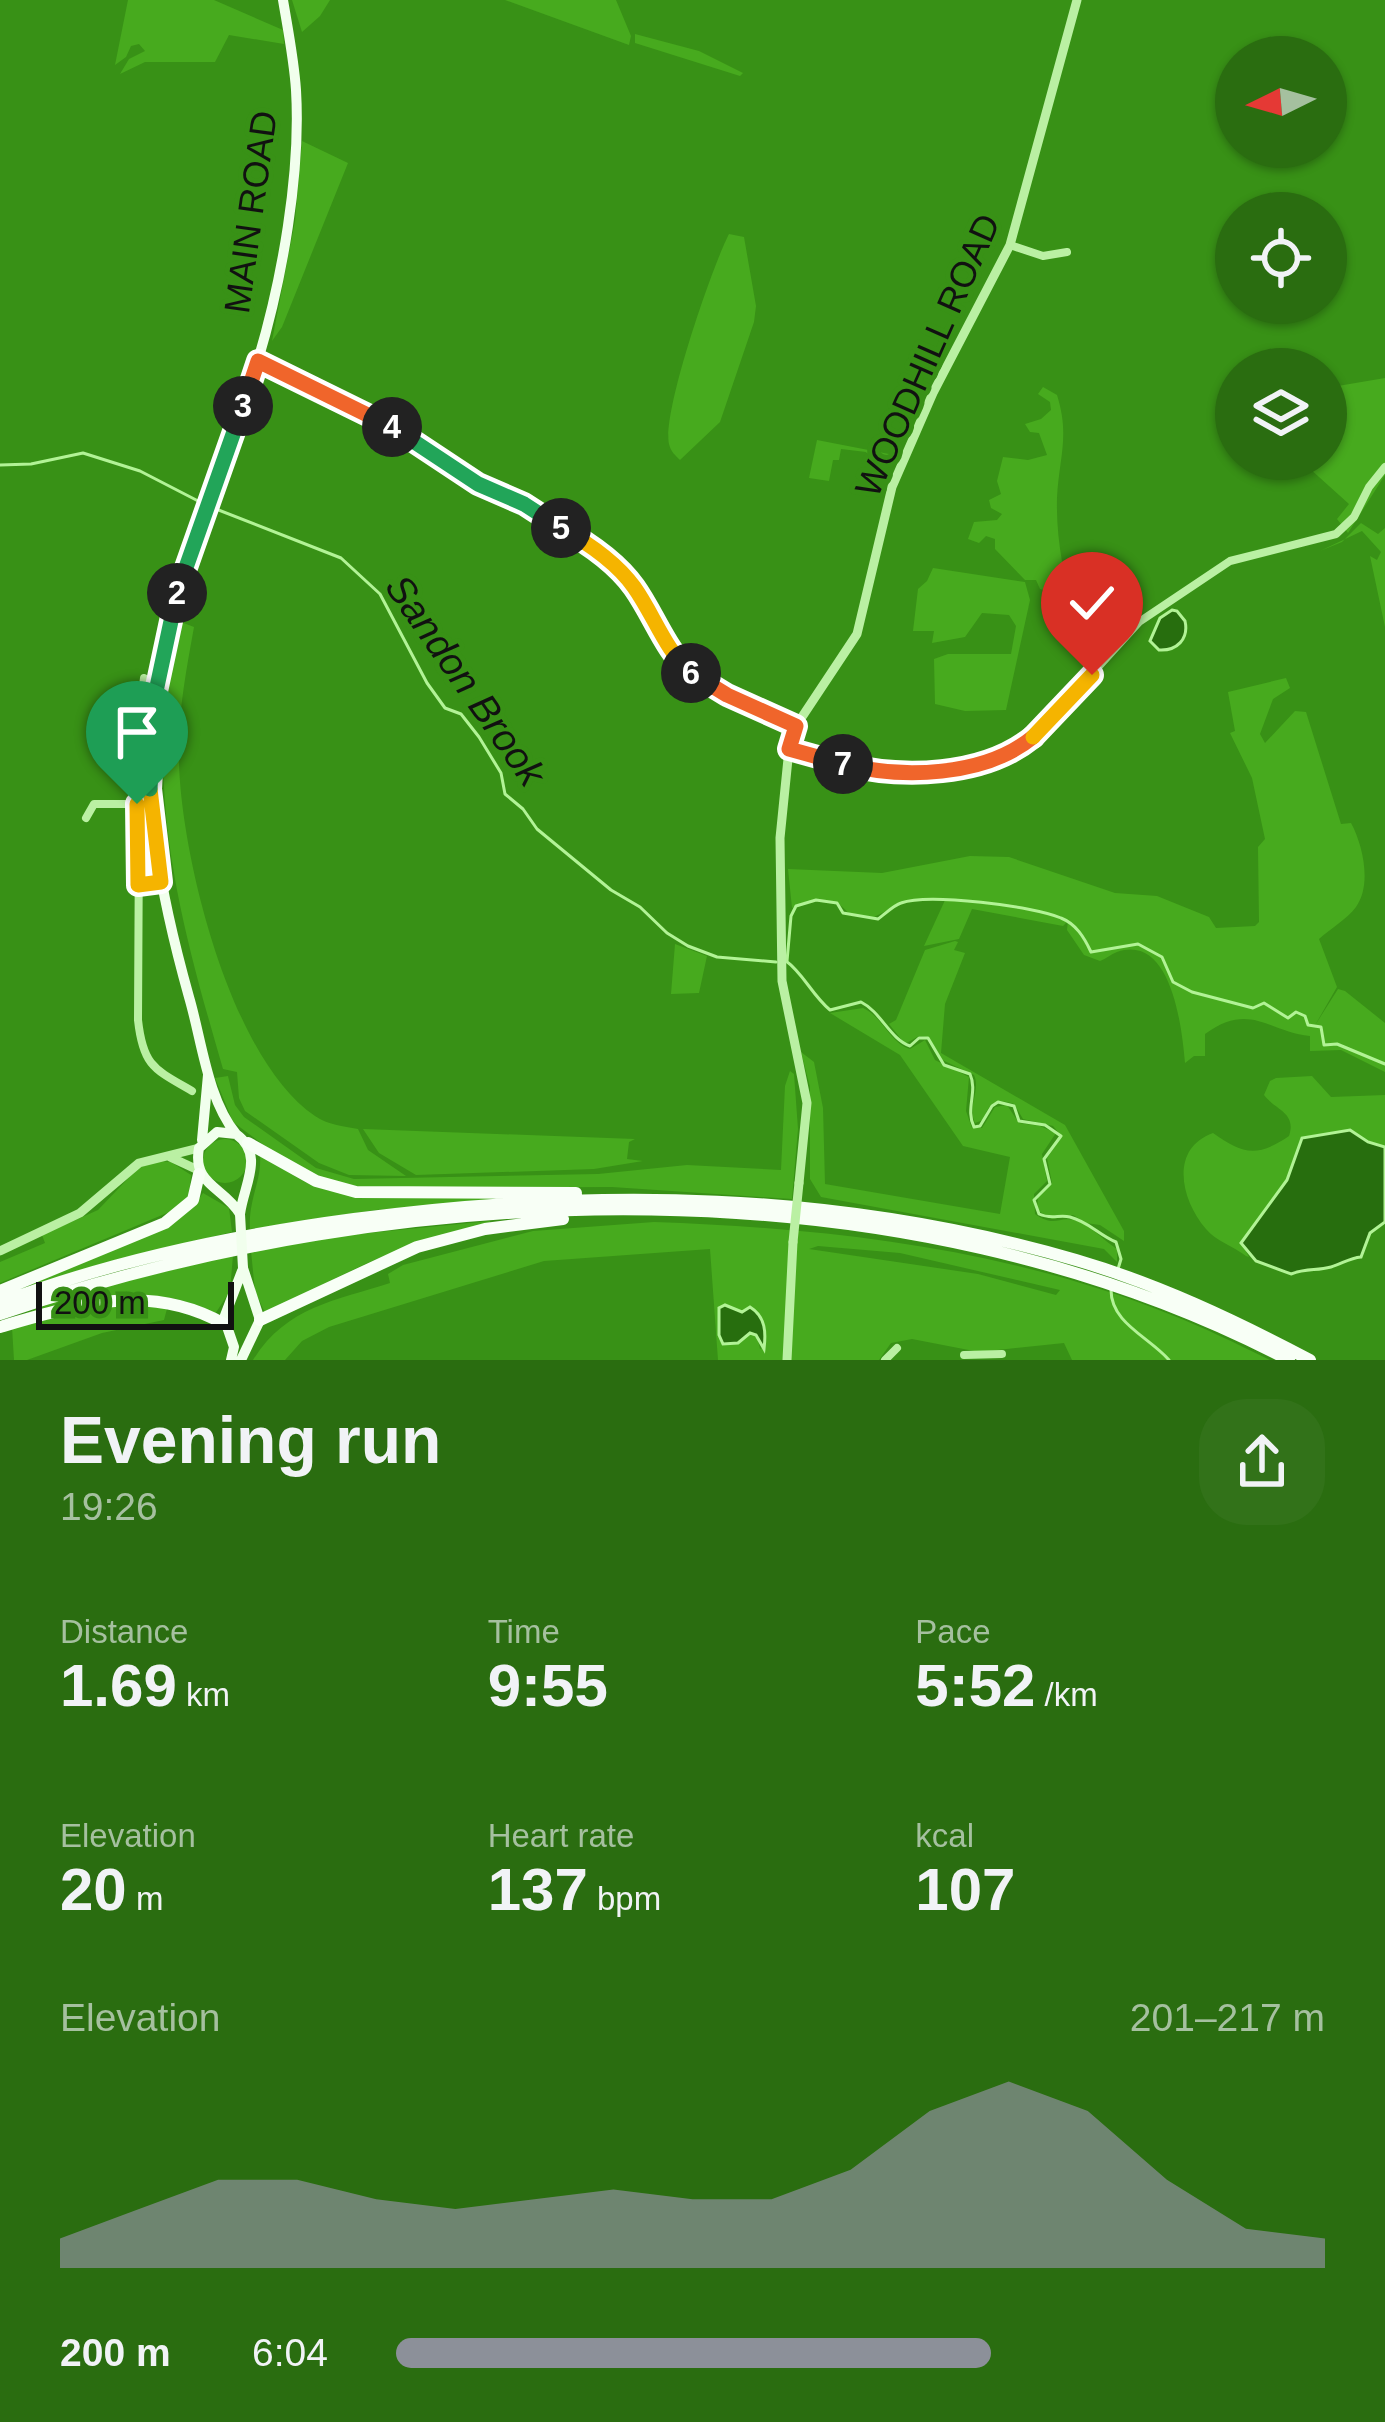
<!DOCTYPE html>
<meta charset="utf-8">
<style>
:root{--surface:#2a6d10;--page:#327219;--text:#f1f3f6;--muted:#a5c09f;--accent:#8c9099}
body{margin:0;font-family:Helvetica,sans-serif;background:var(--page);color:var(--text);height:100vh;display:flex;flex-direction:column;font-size:45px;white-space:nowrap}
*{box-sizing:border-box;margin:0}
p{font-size:39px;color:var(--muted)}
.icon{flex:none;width:66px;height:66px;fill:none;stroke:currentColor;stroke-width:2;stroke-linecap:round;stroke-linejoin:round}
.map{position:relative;height:1360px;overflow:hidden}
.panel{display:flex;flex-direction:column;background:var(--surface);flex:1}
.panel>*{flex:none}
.needle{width:78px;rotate:265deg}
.controls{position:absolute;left:1215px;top:36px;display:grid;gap:24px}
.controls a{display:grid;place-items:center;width:132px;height:132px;border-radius:50%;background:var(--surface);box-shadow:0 3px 9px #0004;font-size:60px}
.scale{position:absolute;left:36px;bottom:30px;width:198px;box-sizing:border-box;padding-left:12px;border:6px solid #111;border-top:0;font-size:33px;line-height:42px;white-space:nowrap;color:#111;-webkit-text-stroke:9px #389116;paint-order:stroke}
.pin{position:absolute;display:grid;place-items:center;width:102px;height:102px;color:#fff;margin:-123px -51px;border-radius:50% 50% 50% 0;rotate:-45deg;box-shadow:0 0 12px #0007}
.pin .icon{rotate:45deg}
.km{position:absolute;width:60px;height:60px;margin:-30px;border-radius:50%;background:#222;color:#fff;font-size:33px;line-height:60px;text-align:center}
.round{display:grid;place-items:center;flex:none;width:126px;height:126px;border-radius:48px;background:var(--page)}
.headline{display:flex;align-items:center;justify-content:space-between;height:204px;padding:0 60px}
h1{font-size:66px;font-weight:600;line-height:90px}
.stats{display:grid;grid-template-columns:repeat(3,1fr);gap:18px;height:204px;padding:12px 60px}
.stats div{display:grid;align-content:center}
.stats b{font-size:60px;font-weight:600}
.stats small{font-size:33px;font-weight:400}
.stats p{font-size:33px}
.chart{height:336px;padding:24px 60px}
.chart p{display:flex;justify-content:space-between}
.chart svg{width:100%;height:216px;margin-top:12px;fill:var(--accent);opacity:.7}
ul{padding:0 60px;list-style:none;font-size:39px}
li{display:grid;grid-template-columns:192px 144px 1fr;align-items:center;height:90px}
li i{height:30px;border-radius:15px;background:var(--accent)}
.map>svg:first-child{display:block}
</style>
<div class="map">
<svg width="1385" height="1360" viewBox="0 0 1385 1360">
<rect width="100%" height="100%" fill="#389116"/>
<!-- green -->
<path fill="#47aa1e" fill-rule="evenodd" d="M128 0H214L283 30 284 44 229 35 215 62H145L120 74 129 59 145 51 139 44 131 46 126 57 115 65Z
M292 0H330L320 16 302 32Z
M505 0H616L631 36 629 45Z
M635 34 699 51 743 73 740 76 635 43Z
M302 141 348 163 282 327 272 341 295 221Z
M729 234 744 237 756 306 754 322 720 422 680 460C675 455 671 452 669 444 662 412 712 267 729 234Z
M1385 378V475L1348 533 1337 519 1349 504 1299 459H1326V388Z
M1043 387 1057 395C1070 436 1059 458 1057 498 1056 537 1063 574 1074 610H1068L1055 593 1040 589 1036 580H1025L995 549V539L986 536 979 543 968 539 974 522 997 520 1002 514 991 508 989 500 1001 494 997 481 1003 457 1028 460 1047 455 1039 433 1030 432 1025 424 1041 419 1051 410 1050 402 1038 394Z
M817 440 889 454 888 458 870 457 866 452 841 449 839 460H833L829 481 809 478Z
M1361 523 1378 534 1385 528V627L1370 556 1377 560 1381 552 1362 531 1320 551 1342 542Z
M933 568 1025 582 1030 600 1006 710 965 711 935 704 934 659 948 654H1011L1016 626 1009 615 982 613 965 637 932 643 934 631H913L918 589 927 581Z
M181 622 194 627C186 672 177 717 179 764 182 859 231 1060 315 1116 328 1125 343 1126 358 1129L368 1150 406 1176 349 1175 319 1163 245 1111 239 1098 237 1072 223 1069C181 924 138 775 181 622Z
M1286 678 1290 688 1273 699 1260 734 1265 743 1295 711 1306 712 1341 824 1351 823C1363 845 1372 885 1356 907 1347 919 1330 929 1319 939L1337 987 1314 1027 1338 989 1345 991 1385 1023V1072L1341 1050 1310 1051V1036C1269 1032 1250 1001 1205 1034V1056H1194L1185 1063C1182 1029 1172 933 1117 952 1111 954 1106 959 1100 961L1084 955 1067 930 1068 921 1063 926 972 909 959 939 924 946 946 898 902 903 872 918 848 913C835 895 811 898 792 908L788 869 882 873 970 856 1009 857 1115 893 1157 896 1209 917 1216 928 1255 926 1259 922 1258 847 1265 839 1252 778 1230 733 1235 731 1228 692Z
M955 941 958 942 954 950 965 953 945 1004 941 1053 1065 1125 1124 1231V1241L1100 1225 1086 1223 1073 1215 1052 1219 1037 1210 1038 1197 1052 1183 1047 1158 1062 1137 1053 1126 1023 1119 1014 1104C995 1097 989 1103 983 1120L975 1123C967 1106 981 1090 974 1075L938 1058 928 1037 919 1036 905 1044 889 1024 896 1020 925 950Z
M675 944 707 956 699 993 671 994Z
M863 1008C883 1017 890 1043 910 1049L925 1040 935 1060 969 1077 966 1111 972 1128H982L995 1107 1007 1105 1019 1123 1040 1126 1056 1133 1042 1154 1047 1181 1034 1194 1035 1214C1055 1228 1058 1216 1074 1220 1092 1225 1101 1239 1117 1249V1262L1104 1249 821 1197 810 1179V1087L801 1052 814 1062 823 1108 825 1184 1000 1214 1010 1157 963 1146 900 1055 830 1013Z
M790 1071 794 1074 798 1129 792 1199 612 1187 364 1188 320 1178 277 1155 233 1122 215 1078 228 1076 235 1105 244 1117 316 1168 354 1179 598 1174 687 1165 781 1170 785 1086Z
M1312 1076 1331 1097 1385 1095V1147L1368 1142 1350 1130 1302 1139 1287 1180 1241 1243 1249 1257 1246 1256C1233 1246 1216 1241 1206 1229 1181 1200 1169 1149 1213 1133 1242 1153 1255 1159 1289 1136 1297 1112 1275 1110 1264 1095L1270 1081 1276 1078Z
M363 1129 635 1139 629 1142 627 1159 643 1161 594 1169 416 1175 379 1153Z
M203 1161a22 22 0 1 1 44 0a22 22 0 1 1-44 0Z
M260 1156 305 1182 329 1191 494 1196 493 1200 375 1210 250 1229C248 1200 262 1180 260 1156Z
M159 1161 171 1162 191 1175 189 1196 174 1210 0 1283V1262L45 1243 42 1235 98 1210 138 1168Z
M203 1193 229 1208 232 1232 107 1262 19 1289 194 1206Z
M490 1221V1225C409 1236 338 1278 265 1313L255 1291 251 1251 348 1235Z
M654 1222C828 1228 1006 1248 1169 1314 1203 1327 1237 1344 1270 1360H1072L1064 1343 979 1352 912 1339 891 1343 879 1360H718L710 1249 544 1261 329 1327 302 1341 285 1360H253C286 1307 334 1301 390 1283L388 1274 403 1265 533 1231ZM818 1246 900 1253 1060 1290 1056 1295 978 1274 809 1249ZM719 1309 758 1312 766 1330 764 1347 760 1349 757 1335 750 1333 740 1342 721 1341Z
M233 1255 230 1291 215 1314C155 1279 86 1302 23 1314L78 1293Z
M122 1304 168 1305 164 1320 102 1333 27 1360H14L12 1327Z"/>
<!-- water -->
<path fill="#276e0e" stroke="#b2f396" stroke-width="3" d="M1172 610 1177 611 1185 621C1189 639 1177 651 1159 650L1150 641 1160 618Z
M1350 1130 1368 1142 1385 1147V1222L1370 1233 1361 1257C1349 1258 1342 1264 1331 1267 1316 1271 1307 1268 1291 1274L1256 1261 1241 1243 1287 1180 1302 1138Z
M725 1305 742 1312 750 1307C766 1317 766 1333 764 1349L756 1335 750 1333 738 1343 723 1344 719 1335V1308Z"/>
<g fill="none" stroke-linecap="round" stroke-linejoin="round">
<!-- stream -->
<path stroke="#b2f396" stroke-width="3" d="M0 465 31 464 83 453 140 471 202 503
M211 507 341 558 380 594 427 683 445 708 461 714 479 737 501 773 505 794 523 809 537 829 611 890 640 907 667 933 688 946 717 957 776 962
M786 961C803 973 812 995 830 1010L861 1002C881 1012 890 1039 910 1046L919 1038H928L944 1065 970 1074C978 1092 965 1109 974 1127L980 1126 992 1106 998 1102 1014 1106 1019 1121 1045 1125 1061 1136 1044 1159 1050 1184 1034 1200 1039 1214C1052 1220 1059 1214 1070 1217 1089 1222 1099 1235 1116 1242L1121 1259 1118 1269
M787 961 791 916 796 906 816 900 837 903 843 913 878 919C885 914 894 905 901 903 928 893 1034 906 1061 918 1076 924 1084 937 1091 952L1138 944 1162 957 1173 982 1192 992 1253 1008 1264 1003 1288 1018 1296 1012 1305 1016 1308 1025 1321 1027 1324 1045 1337 1044 1385 1064
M1111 1290C1111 1323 1149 1337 1169 1360"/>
<!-- minor -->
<path stroke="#baf0a3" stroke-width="8" d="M1010 245 1043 256 1067 252
M258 361 403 431 478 484 524 504 594 548 630 581 682 665 727 695 796 726
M144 678 134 758 139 832 138 1020C143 1066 154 1069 192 1091
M789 749 879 771 964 767 1007 754 1040 731 1139 622 1230 561 1336 534 1354 517 1369 487 1385 467
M86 818 94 804H137
M138 885 161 882
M964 1355 1002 1354
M885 1360 897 1348"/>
<!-- tertiary -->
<path stroke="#baf0a3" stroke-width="9" d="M170 1157 198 1170
M799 1183 807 1103 782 981 780 838 789 749 796 726 857 634 892 487 933 393 1010 245 1077 0
M0 1251 80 1213 139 1163 199 1148
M787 1360 793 1242"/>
<!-- primary -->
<path stroke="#f1ffed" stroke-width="10" d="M217 1132 236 1134C265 1155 244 1184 240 1214 224 1187 192 1185 199 1148Z
M236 1134C207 1098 202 1041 189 997 161 897 140 795 156 691 174 575 225 472 258 360 282 280 301 174 296 90 294 60 288 30 283 0
M202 1140 208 1075
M231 1360 234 1347 224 1318 242 1271
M241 1360 260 1320 243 1268"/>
<!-- trunk -->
<path stroke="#f8fff6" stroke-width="12" d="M248 1143 316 1181 356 1192 576 1193
M0 1291 165 1223 193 1200 199 1174
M0 1303C113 1260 234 1235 354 1219 596 1187 839 1191 1076 1260 1158 1284 1234 1320 1310 1360
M0 1314C404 1176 903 1158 1289 1360
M260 1320 417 1247 485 1229 563 1219
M0 1327C78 1304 150 1282 224 1324"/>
<!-- tertiary-bridge -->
<path stroke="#baf0a3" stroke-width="9" d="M793 1242 799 1183"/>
<!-- primary-bridge -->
<path stroke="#f1ffed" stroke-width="10" d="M240 1214 243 1268"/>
</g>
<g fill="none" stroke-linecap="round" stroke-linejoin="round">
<defs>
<path id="split-1" d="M137 804 138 885 161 882 150 789"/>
<path id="split-2" d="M150 789 155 696 177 593"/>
<path id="split-3" d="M177 593 243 406"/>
<path id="split-4" d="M243 406 258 361 392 427"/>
<path id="split-5" d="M392 427 478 484 524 504 561 528"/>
<path id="split-6" d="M561 528C588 543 616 562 634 587 654 615 665 650 691 673"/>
<path id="split-7" d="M691 673 727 695 796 726 789 749 843 764"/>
<path id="split-8" d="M843 764C902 779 984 777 1033 737"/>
<path id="split-9" d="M1033 737 1092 675"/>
</defs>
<!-- split-1 casing -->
<use href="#split-1" stroke="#fff" stroke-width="24"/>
<!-- split-2 casing -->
<use href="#split-2" stroke="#fff" stroke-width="24"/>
<!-- split-3 casing -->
<use href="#split-3" stroke="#fff" stroke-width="24"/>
<!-- split-4 casing -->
<use href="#split-4" stroke="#fff" stroke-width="24"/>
<!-- split-5 casing -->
<use href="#split-5" stroke="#fff" stroke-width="24"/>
<!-- split-6 casing -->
<use href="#split-6" stroke="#fff" stroke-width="24"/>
<!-- split-7 casing -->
<use href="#split-7" stroke="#fff" stroke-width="24"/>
<!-- split-8 casing -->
<use href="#split-8" stroke="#fff" stroke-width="24"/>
<!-- split-9 casing -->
<use href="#split-9" stroke="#fff" stroke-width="24"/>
<!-- split-1 -->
<use href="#split-1" stroke="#f5b400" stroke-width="15"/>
<!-- split-2 -->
<use href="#split-2" stroke="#22a559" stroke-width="15"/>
<!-- split-3 -->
<use href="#split-3" stroke="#22a559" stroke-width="15"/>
<!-- split-4 -->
<use href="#split-4" stroke="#f0652b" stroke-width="15"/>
<!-- split-5 -->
<use href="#split-5" stroke="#22a559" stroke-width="15"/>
<!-- split-6 -->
<use href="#split-6" stroke="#f5b400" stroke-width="15"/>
<!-- split-7 -->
<use href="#split-7" stroke="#f0652b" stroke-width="15"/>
<!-- split-8 -->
<use href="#split-8" stroke="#f0652b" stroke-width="15"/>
<!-- split-9 -->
<use href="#split-9" stroke="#f5b400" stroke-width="15"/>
</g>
<g text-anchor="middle" stroke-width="10" stroke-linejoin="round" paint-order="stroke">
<!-- street labels -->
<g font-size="36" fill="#111" stroke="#389116">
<text transform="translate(250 212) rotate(-82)" y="13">MAIN ROAD</text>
<text transform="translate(927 355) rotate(-66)" y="13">WOODHILL ROAD</text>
</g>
<!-- water labels -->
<g font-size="39" font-style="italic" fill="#111" stroke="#389116">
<text transform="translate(466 680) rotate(55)" y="14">Sandon Brook</text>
</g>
</g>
</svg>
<div class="controls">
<a><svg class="needle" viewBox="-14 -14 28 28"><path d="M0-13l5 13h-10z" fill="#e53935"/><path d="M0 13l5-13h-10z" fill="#a5c09f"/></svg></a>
<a><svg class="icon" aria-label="locate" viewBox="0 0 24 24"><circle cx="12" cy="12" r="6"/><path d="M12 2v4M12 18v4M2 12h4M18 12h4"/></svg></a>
<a><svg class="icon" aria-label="layers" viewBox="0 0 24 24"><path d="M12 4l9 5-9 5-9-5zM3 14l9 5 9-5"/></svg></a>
</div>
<div class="scale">200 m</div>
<div class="pin" style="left:137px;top:804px;background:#1e9e55"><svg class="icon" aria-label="arrive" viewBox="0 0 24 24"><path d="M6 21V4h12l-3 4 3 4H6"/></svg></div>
<div class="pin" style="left:1092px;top:675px;background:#d93025"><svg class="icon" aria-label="check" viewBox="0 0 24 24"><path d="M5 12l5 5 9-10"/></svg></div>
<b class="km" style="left:177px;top:593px">2</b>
<b class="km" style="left:243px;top:406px">3</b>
<b class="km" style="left:392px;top:427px">4</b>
<b class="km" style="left:561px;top:528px">5</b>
<b class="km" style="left:691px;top:673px">6</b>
<b class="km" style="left:843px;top:764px">7</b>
</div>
<section class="panel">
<div class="headline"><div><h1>Evening run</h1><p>19:26</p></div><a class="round"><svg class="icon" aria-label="share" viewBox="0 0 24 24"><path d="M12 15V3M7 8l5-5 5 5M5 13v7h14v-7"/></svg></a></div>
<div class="stats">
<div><p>Distance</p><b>1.69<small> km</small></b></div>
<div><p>Time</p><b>9:55</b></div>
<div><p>Pace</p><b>5:52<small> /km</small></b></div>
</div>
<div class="stats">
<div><p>Elevation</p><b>20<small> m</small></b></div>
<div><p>Heart rate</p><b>137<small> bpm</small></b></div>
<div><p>kcal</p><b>107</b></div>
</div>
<div class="chart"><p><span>Elevation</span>201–217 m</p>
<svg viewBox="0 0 160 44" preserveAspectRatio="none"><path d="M0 44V38L10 32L20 26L30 26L40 30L50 32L60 30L70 28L80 30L90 30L100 24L110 12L120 6L130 12L140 26L150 36L160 38V44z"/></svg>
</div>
<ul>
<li><b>200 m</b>6:04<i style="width:64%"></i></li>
</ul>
</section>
